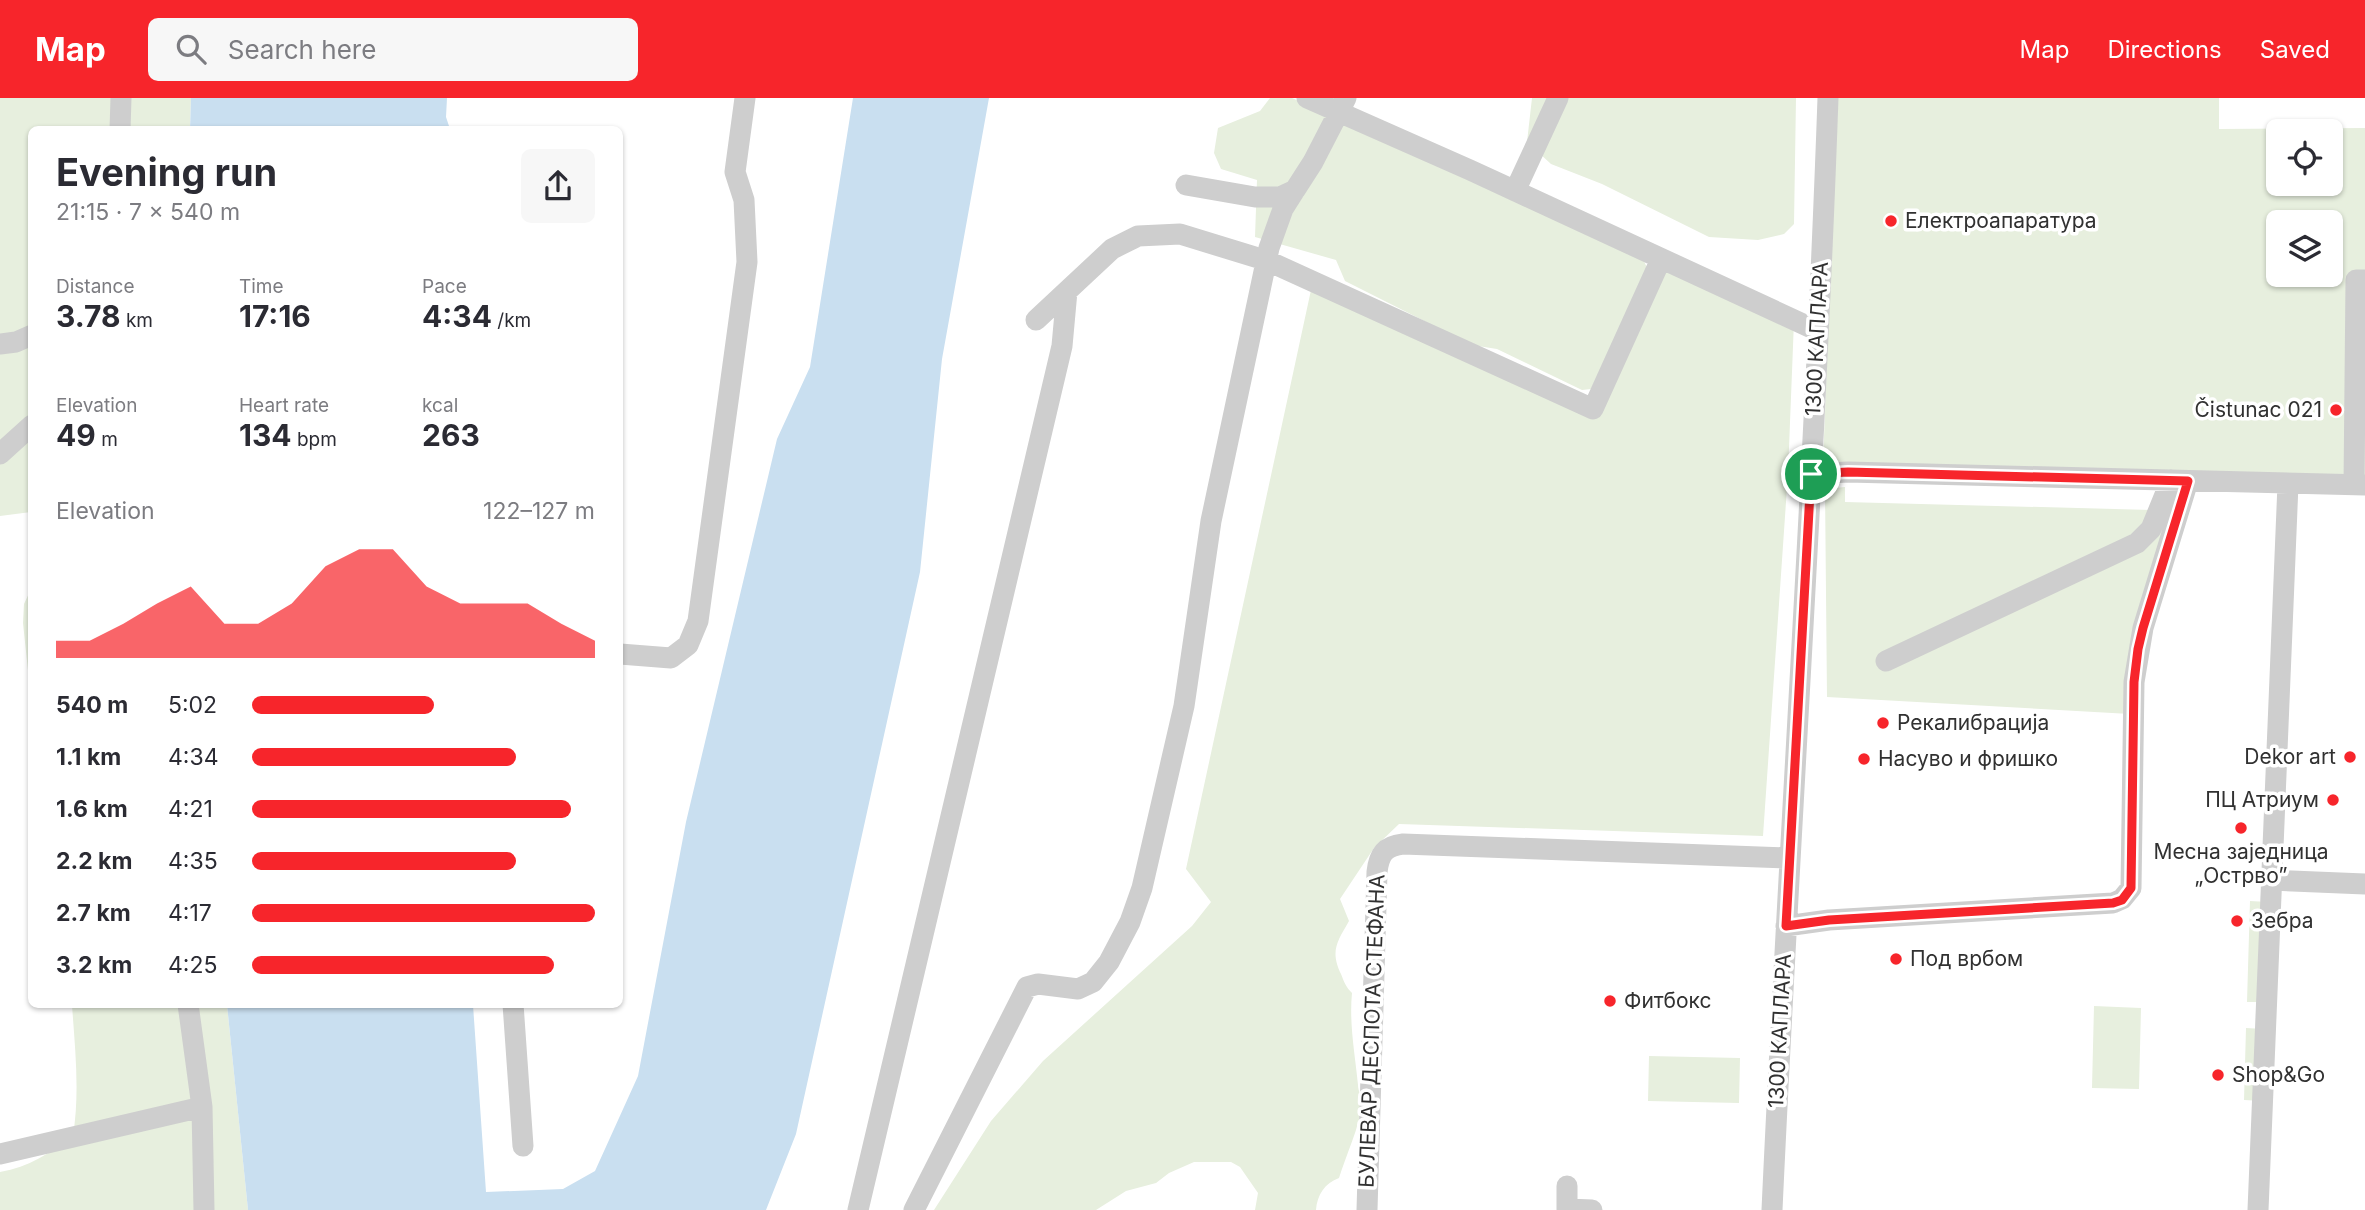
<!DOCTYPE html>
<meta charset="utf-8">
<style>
:root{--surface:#fff;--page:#f7f7f7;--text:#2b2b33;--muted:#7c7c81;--accent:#f7252b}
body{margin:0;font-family:Inter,sans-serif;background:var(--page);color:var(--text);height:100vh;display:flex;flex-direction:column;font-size:26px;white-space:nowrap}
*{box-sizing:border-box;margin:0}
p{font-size:23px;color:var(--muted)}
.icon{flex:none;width:38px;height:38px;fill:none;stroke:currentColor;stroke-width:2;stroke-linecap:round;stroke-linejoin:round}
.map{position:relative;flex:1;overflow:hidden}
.panel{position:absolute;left:28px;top:28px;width:595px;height:882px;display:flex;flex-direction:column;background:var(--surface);border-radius:10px;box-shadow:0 2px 5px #0004}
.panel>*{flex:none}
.tools{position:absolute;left:2266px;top:21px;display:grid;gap:14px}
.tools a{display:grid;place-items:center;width:77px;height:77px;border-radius:10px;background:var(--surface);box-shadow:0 2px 5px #0004;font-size:35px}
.pin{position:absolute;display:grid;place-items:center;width:60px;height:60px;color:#fff;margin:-30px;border:4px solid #fff;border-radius:50%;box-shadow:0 2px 7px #0007}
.round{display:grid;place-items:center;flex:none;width:74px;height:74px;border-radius:10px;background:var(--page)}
.head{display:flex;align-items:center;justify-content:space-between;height:119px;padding:0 28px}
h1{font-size:38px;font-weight:700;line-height:52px}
.figures{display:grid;grid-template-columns:repeat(3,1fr);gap:10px;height:119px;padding:7px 28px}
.figures div{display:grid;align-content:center}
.figures b{font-size:30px;font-weight:700}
.figures small{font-size:19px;font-weight:400}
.figures p{font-size:19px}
.chart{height:196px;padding:14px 28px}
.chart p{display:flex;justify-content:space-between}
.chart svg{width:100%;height:126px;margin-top:7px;fill:var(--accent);opacity:.7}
ul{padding:0 28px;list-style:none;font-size:23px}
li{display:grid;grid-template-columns:112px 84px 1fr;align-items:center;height:52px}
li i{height:18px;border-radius:9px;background:var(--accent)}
header{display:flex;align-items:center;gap:42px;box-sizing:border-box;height:98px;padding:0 35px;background:var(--accent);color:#fff}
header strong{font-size:33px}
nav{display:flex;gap:38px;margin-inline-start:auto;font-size:24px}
.search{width:490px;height:63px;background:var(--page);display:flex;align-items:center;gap:18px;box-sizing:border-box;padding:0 24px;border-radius:10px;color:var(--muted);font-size:26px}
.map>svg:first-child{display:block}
</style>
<header>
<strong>Map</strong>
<div class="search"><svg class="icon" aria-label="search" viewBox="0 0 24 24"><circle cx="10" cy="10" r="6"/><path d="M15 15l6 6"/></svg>Search here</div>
<nav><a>Map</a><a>Directions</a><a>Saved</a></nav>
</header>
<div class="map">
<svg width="2365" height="1112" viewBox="0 0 2365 1112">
<rect width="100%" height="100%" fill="#fff"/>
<!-- green -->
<path fill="#e7efde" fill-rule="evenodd" d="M0 0H191L190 31 32 32 31 414 0 418Z
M1270 0H1292L1643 161 1648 172 1591 291 1582 292 1497 251 1472 247 1345 183 1336 162 1255 139 1257 82 1221 71 1214 55 1218 30 1260 13Z
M1532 0H1796L1794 126 1784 136 1758 142 1709 139 1602 86 1551 66 1527 44Z
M1838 0H2219V31L2365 30V380L1830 375 1812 363H1823ZM2278 33H2331V86H2278ZM2278 124H2331V177H2278Z
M1663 170 1794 223 1788 375 1763 738 1399 726 1374 750 1340 801 1349 823C1337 844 1330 853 1341 876 1344 884 1346 889 1352 895 1349 926 1355 956 1358 987 1358 994 1363 1001 1362 1007 1359 1030 1346 1057 1339 1080 1325 1085 1317 1097 1316 1112H1255L1258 1095 1240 1069 1231 1064H1194L1169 1075 1156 1085 1126 1093 1096 1112H934L991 1023 1043 963 1192 828 1211 804 1186 771 1311 192 1585 317Z
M1845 389V404L2152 412 2181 402 2130 616 1827 599 1825 391Z
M31 491V601L23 525 24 506Z
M2250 803 2268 804 2264 904H2247Z
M72 907H227L248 1112H0V1074C29 1069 50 1055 73 1038 80 994 75 951 72 907Z
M2094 908 2141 910 2139 991 2092 990Z
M2246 930 2264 931 2262 1003 2244 1002Z
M1649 958 1740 960 1739 1005 1648 1003Z"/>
<!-- water -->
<path fill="#c9dff0" d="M191 0H447L446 19 450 31H190Z
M853 0H989L942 261 920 474 796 1036 766 1112H248L227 907H473L486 1094 563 1091 595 1073 638 978 686 724 777 341 810 269Z"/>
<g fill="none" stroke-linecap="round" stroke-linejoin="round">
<!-- minor -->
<path stroke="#cecece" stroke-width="21" d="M1307 0 1470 72 1818 233
M120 32 121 0
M1186 87 1255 99H1280L1295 92 1313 64 1346 0
M1515 93 1558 0
M1036 222 1112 151 1138 138 1180 136 1268 163 1593 311 1661 161
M0 246 16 244 32 237
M0 356 32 327
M1811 376 1848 374 2365 387
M2354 387 2356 182H2365
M620 556 671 560 688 547 698 523 747 164 744 102 735 74 745 0
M1886 563 2137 445 2151 431 2171 382
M2271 782 2365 786
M1786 828 1829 822 2113 805 2122 801 2131 790 2134 584 2143 530 2188 383
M188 906 202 1009 204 1112
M513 906 523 1048
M0 1056 202 1009
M1567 1088V1111L1592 1112
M858 1112 1062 248 1067 193
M914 1112 1027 889 1038 886 1078 891 1093 884 1109 864 1130 824 1142 790 1184 608 1211 423 1269 150 1283 111 1295 92
M1367 1112 1377 774C1379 756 1385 748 1403 746L1790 760
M1772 1112C1789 741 1815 371 1828 0
M2258 1112C2266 870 2280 628 2288 386"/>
</g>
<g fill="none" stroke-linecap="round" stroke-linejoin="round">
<defs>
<path id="route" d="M1848 374 2188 383 2143 530 2138 551 2134 584 2131 790 2122 802 2113 805 1829 822 1786 828 1811 376Z"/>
</defs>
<!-- route casing -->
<use href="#route" stroke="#fff" stroke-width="14"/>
<!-- route -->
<use href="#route" stroke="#f7252b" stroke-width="9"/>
</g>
<!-- markers -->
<g fill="#f7252b" stroke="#fff" stroke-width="2.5">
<circle cx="1891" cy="123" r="7"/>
<circle cx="2336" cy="312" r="7"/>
<circle cx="1883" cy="625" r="7"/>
<circle cx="2350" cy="659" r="7"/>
<circle cx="1864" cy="661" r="7"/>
<circle cx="2333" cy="702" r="7"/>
<circle cx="2241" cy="730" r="7"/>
<circle cx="2237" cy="823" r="7"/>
<circle cx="1896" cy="861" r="7"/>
<circle cx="1610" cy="903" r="7"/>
<circle cx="2218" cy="977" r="7"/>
</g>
<g text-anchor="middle" stroke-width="7" stroke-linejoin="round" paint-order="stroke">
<!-- poi labels -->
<g font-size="21" fill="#313131" stroke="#fff" text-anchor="start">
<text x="1905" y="130">Електроапаратура</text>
<text x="2322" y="319" text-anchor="end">Čistunac 021</text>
<text x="1897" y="632">Рекалибрација</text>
<text x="2336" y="666" text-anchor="end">Dekor art</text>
<text x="1878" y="668">Насуво и фришко</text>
<text x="2319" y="709" text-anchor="end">ПЦ Атриум</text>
<text x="2241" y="761" text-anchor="middle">Месна заједница<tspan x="2241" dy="24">„Острво”</tspan></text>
<text x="2251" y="830">Зебра</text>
<text x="1910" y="868">Под врбом</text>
<text x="1624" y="910">Фитбокс</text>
<text x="2232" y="984">Shop&amp;Go</text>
</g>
<!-- street labels -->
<g font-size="21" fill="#313131" stroke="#fff">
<text transform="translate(1817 241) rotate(-87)" y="7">1300 КАПЛАРА</text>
<text transform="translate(1372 933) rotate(-88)" y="7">БУЛЕВАР ДЕСПОТА СТЕФАНА</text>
<text transform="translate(1780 933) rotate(-87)" y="7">1300 КАПЛАРА</text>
</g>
</g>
</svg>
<div class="tools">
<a><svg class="icon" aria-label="locate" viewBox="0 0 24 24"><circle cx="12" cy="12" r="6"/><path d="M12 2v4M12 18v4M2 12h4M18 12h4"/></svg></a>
<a><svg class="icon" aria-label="layers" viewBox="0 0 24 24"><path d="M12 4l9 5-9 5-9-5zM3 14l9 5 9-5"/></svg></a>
</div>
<div class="pin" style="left:1811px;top:376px;background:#1e9e55"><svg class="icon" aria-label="arrive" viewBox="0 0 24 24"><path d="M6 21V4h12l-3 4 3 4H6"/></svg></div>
<section class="panel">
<div class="head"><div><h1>Evening run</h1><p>21:15 · 7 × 540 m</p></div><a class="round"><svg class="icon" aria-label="share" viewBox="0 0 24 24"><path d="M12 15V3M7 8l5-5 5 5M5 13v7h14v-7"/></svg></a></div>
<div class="figures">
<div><p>Distance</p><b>3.78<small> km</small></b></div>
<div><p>Time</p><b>17:16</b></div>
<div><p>Pace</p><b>4:34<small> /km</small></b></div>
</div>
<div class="figures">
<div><p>Elevation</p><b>49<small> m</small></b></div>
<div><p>Heart rate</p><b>134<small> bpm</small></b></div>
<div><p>kcal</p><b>263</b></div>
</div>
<div class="chart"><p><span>Elevation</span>122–127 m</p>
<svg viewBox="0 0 160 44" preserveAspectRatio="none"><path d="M0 44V38L10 38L20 32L30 25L40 19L50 32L60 32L70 25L80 12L90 6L100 6L110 19L120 25L130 25L140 25L150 32L160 38V44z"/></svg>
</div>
<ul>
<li><b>540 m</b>5:02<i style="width:53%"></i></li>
<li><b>1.1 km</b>4:34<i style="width:77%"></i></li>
<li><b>1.6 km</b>4:21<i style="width:93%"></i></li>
<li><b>2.2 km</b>4:35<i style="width:77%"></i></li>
<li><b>2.7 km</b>4:17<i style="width:100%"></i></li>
<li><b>3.2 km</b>4:25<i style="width:88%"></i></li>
</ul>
</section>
</div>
